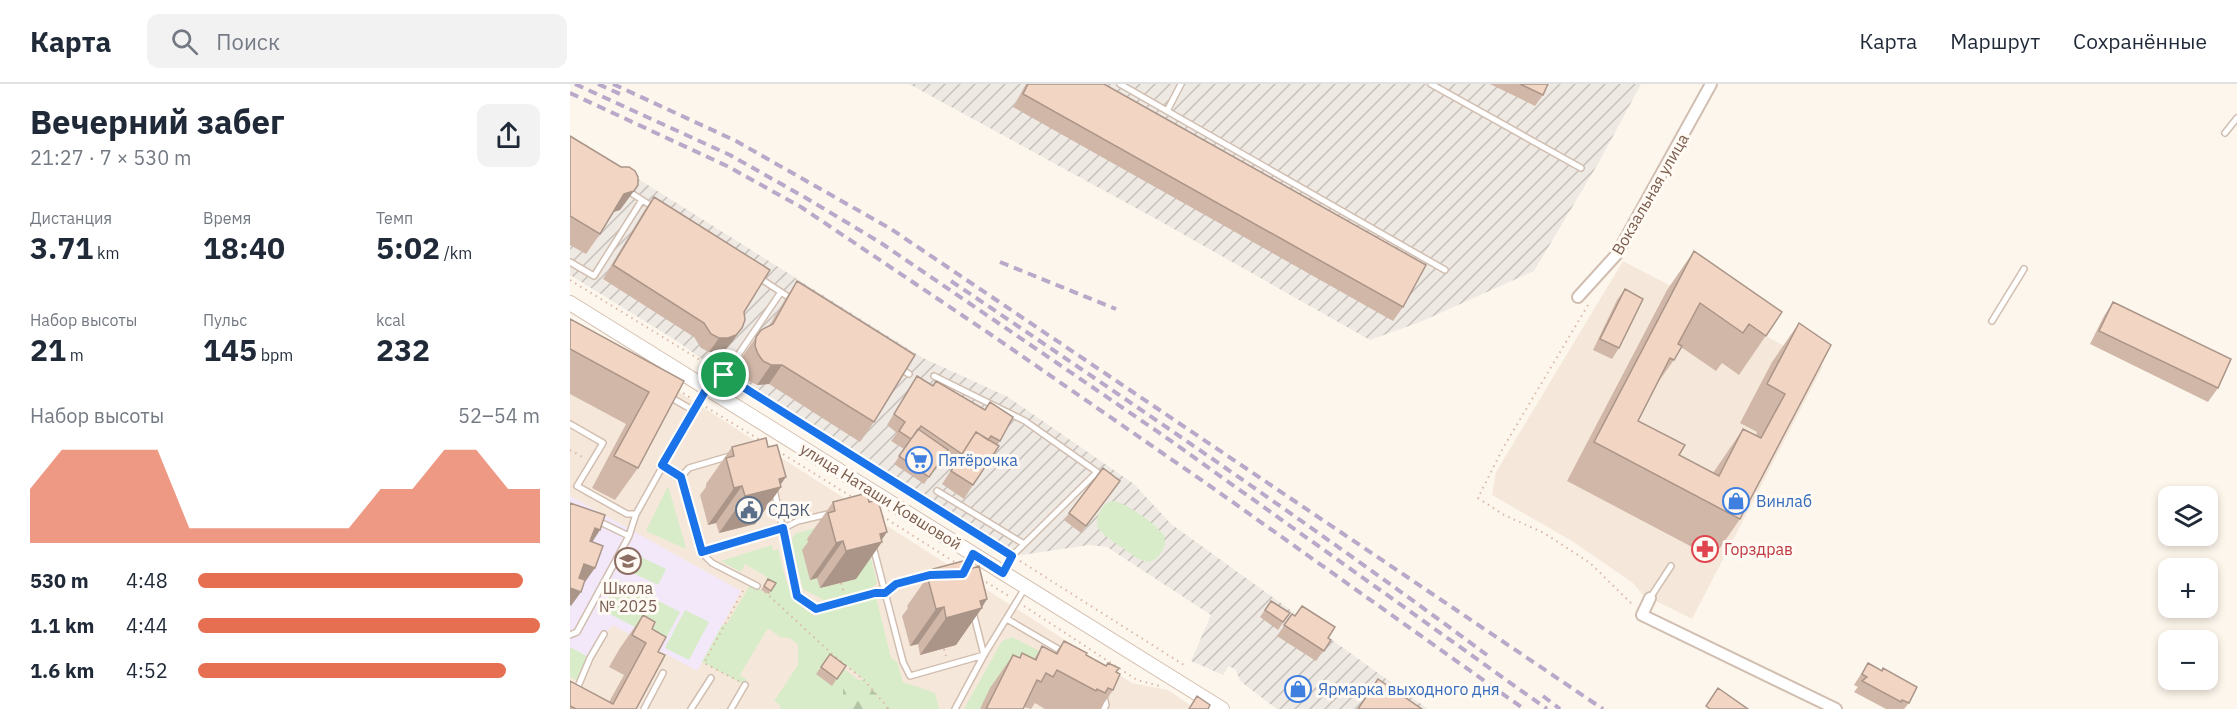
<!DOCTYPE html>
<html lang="ru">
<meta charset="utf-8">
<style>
:root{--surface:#fff;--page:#f2f2f3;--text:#1f2937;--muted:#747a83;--line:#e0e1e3;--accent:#e76f51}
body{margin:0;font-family:"IBM Plex Sans",sans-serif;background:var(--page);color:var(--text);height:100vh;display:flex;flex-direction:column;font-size:22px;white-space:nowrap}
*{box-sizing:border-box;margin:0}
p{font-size:20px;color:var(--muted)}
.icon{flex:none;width:33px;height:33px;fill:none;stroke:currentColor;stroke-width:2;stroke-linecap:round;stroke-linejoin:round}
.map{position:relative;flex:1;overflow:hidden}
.side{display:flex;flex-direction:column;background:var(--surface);width:570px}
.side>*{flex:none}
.buttons{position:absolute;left:1588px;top:402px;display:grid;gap:12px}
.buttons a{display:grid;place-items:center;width:60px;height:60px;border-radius:12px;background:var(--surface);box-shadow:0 3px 9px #0003;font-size:30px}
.pin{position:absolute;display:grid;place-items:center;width:51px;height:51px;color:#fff;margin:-26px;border:3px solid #fff;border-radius:50%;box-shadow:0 2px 6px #0007}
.round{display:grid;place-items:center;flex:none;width:63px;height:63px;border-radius:12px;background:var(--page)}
.overview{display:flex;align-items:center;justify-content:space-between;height:102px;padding:0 30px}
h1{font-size:33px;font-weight:700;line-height:45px}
.metrics{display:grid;grid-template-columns:repeat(3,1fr);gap:9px;height:102px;padding:6px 30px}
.metrics div{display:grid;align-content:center}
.metrics b{font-size:30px;font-weight:700}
.metrics small{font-size:16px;font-weight:400}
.metrics p{font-size:16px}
.chart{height:168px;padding:12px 30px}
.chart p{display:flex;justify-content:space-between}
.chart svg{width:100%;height:108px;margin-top:6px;fill:var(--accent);opacity:.7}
ul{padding:0 30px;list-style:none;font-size:20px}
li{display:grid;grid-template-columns:96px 72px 1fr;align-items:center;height:45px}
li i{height:15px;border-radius:8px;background:var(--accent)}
header{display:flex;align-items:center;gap:36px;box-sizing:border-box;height:84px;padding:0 30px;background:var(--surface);border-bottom:2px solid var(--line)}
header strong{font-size:28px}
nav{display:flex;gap:33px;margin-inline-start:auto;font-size:21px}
.search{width:420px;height:54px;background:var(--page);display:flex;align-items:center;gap:15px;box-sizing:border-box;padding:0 21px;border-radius:12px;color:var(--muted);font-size:22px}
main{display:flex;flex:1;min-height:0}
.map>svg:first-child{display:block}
</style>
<header>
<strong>Карта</strong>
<div class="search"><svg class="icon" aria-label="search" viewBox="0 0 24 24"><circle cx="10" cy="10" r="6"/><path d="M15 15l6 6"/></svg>Поиск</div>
<nav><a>Карта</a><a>Маршрут</a><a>Сохранённые</a></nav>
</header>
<main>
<section class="side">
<div class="overview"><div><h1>Вечерний забег</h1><p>21:27 · 7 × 530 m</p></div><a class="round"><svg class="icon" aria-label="share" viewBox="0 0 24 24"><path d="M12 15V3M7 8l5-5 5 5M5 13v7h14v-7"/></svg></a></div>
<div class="metrics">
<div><p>Дистанция</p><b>3.71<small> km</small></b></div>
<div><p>Время</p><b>18:40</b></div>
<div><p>Темп</p><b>5:02<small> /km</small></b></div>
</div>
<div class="metrics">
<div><p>Набор высоты</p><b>21<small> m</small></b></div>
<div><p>Пульс</p><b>145<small> bpm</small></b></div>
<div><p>kcal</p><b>232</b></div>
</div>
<div class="chart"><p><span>Набор высоты</span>52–54 m</p>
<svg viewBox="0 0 160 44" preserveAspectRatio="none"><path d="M0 44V22L10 6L20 6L30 6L40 6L50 38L60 38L70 38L80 38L90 38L100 38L110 22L120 22L130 6L140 6L150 22L160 22V44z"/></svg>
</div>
<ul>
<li><b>530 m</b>4:48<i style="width:95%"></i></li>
<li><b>1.1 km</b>4:44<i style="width:100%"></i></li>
<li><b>1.6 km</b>4:52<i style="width:90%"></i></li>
</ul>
</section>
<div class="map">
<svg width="1667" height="625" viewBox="0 0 1667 625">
<defs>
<pattern id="industrial-furrows" width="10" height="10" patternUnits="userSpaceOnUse" patternTransform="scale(1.5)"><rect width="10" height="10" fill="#efe9e4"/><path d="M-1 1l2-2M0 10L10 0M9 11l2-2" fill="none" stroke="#c7c0bb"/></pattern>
<pattern id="forest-firs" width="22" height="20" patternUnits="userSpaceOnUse" patternTransform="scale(1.5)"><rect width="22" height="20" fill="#d8ecc9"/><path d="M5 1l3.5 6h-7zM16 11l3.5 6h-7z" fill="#b4c2a5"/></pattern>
</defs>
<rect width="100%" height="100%" fill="#fdf6ec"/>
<!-- residential -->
<path fill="#f5e8da" d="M1053 177 1253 282 1122 535 1072 510 1063 499 1002 457 922 411 926 388Z
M0 238 562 599 598 606 626 625H0Z"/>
<!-- industrial -->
<path fill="url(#industrial-furrows)" d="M339 0H1071L1029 78 964 187 850 238 800 256 588 136Z
M0 52 353 274 438 313 564 400 601 440 858 625H707L670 597 666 586 659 582 653 591 621 577 641 531 537 463 519 461 452 471 154 291 107 257 0 191Z"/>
<!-- education -->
<path fill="#f3e8fa" d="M0 412 171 507 127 587 43 541 34 550 20 574 0 563Z"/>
<!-- green -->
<path fill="#d8ecc9" d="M98 402 115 460 116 465 76 447Z
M541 417C554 416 586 441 594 451L595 461C583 489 569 476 551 463 543 457 534 452 528 444 524 433 531 422 541 417Z
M292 440 307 499 302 504 254 516 233 505 221 458 224 450 252 442 239 464 232 466 240 495 247 494 251 504 286 495Z
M202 461 203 467 208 465C217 500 216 511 246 533V525L305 509 321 574 327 578 333 598 365 609 369 625H319L294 596 269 575 267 579 288 596H283L273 611 283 625H211L209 620 204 617 228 581V561L220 554 210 553 198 544 170 591 177 596 175 601 132 578 152 541 157 540 180 501 199 510 196 498 197 493 175 480 171 488 151 477Z
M71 473 96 485 88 501 63 489Z
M48 496 110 528 94 558 32 526Z
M115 526 139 538 119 576 95 564Z
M442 553 475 570 410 625H394L432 557Z
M0 563 20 574 11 598 0 593Z"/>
<!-- forest -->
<path fill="url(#forest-firs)" d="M283 596H294L319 625H283L273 611V605Z"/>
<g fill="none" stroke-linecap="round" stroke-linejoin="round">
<defs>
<path id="lane" d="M550 0 875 186
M861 0 1011 84
M597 27 611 0
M1655 49 1667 34
M58 107 83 123
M0 178 24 192 72 116
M188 193 223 216
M1422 237 1454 185
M329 284 339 290
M364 292 455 337 527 388 442 472 434 487
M143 308 211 208
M100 313 124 327
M0 340 33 359 7 402 57 430H66L136 305
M92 381 111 393 131 468 214 444 228 437 258 430
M111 393 119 384 160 372
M204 405 227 511 246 525 305 509H315L326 500 364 491
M367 407 454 460
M59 452 66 430
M303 462 333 578 340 592 414 571 403 528
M131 468 142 479 187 502
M1080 514 1101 482
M437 535 493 568
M0 551 7 548 59 452 28 437
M0 610 4 612 20 574 34 550
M74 625 93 589
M121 625 141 594
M161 625 175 601
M385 625 414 571 455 504
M534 625 536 621 534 612"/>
<path id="street" d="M1008 213 1047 170 1141 0
M1080 514 1072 531 1266 625"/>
<path id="secondary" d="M0 219 652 625"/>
</defs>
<!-- lane casing -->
<use href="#lane" stroke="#d1beb0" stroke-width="8"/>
<!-- street casing -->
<use href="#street" stroke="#d1beb0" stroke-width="14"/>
<!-- secondary casing -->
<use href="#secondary" stroke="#d6c0b0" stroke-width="16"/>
<!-- path -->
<path stroke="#d9b8a5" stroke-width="2" stroke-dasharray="1.5 4.5" stroke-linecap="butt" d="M0 196 148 287
M1018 221 933 364 908 414 934 431 974 449 1020 479 1064 522
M161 295 435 468
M108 306 121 314
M136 323 190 356
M0 366 14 374
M208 367 282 413
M312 432 386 479
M450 477 617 583
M411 495 439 512
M271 499 274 509
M195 508 263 571 294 596 319 625
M454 522 567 596 590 602
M374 565 376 572
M169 597 134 579 174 505"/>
<!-- lane -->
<use href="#lane" stroke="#fff" stroke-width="5"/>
<!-- street -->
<use href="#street" stroke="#fff" stroke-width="10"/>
<!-- secondary -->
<use href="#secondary" stroke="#fff" stroke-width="14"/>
<!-- rail -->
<path stroke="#b9a8c9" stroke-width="4" stroke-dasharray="9 6" stroke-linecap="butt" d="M5 0 160 71 236 114 311 159 594 352 977 625
M28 0 50 10
M43 0 166 57 321 145 1033 625
M0 9 157 82 231 123 423 252 640 402 954 625
M430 178 546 225
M381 197C562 319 742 441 917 571
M973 612 990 625"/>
</g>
<!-- wall -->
<path fill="#d1b7a8" d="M456 0H534L833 223 823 237 443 23Z
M920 0H978L973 11 965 22Z
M0 52 50 126 43 128 30 150 16 170 0 161Z
M84 113 174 228 172 244 162 258 156 265 148 268H139L131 264 124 253 33 195 74 127Z
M1124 167 1212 228 1169 291 1152 279 1146 287 1111 263 1104 276 1086 301 1068 337 1109 371 1143 389 1173 345 1186 351 1187 348 1170 339 1202 278 1229 239 1261 261 1170 435 1143 474 997 397 1097 206Z
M227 197 304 338 290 358 199 300 187 301 179 297 174 290 171 282 172 273 191 246 199 242 214 217Z
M1055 205 1049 264 1042 275 1023 266 1047 216Z
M1543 218 1648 304 1638 318 1520 260 1534 232Z
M0 235 114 297 68 384 45 416 22 404 56 340 0 310Z
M347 292 363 302 414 326 420 318 430 357 403 401 394 415 372 400 385 380 373 373 354 400 324 380 334 365 321 357 327 349 317 341Z
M162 363 210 401 211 403 185 440 149 449 146 439 138 441 130 411 136 403V400Z
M533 384 550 397 511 449 494 436Z
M263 418 317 448 286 495 250 504 247 494 240 496 232 466 238 458 237 455Z
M363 485H400L417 515 386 561 350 571 348 560 340 562 332 532 338 524 337 522Z
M198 495 206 499 199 510 191 506Z
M701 517 720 529 708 546 690 533Z
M722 530 761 556 746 577 707 552Z
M73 531 82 545 88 568 66 625H0V597L39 618 54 591 39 583 50 564Z
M494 557 516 571 546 588 543 606 530 625H475L465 619 461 625 454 623 453 625H410L420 604 443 571 449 574 452 569 464 575 472 562 485 569Z
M260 570 276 582 262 602 246 590Z
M1298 579 1339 619 1334 625H1316L1284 608 1288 603 1284 601Z"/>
<!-- shaded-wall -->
<path fill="#aa9588" d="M64 107 50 126 40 129 54 110Z
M172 244 162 258 156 265 148 268H139L149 254Z
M201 281H212L199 300 187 301Z
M216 393 209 403H211L185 440 149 449 175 412 209 395Z
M172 402 146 439 138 441 164 404Z
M25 444 30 446 21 460 15 458Z
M317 448 310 458H312L286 495 250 504 276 467 310 450Z
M273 457 247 494 240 496 266 459Z
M14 480 25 484 15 498 4 494Z
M0 504 11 508 1 522 0 521Z
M417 515 411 525 412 524 386 561 350 571 376 534 410 517Z
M374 523 348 560 340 562 366 525Z"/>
<!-- building -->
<path fill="#f3d5c3" stroke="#aa9588" stroke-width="1.5" d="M458 0H534L856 181 833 223 453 10Z
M950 0H978L973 11Z
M0 52 51 83H59L65 87 68 93V101L64 107 54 110 30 150 0 132Z
M84 113 200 186 174 228 175 236 172 244 166 251 158 254H149L141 250 134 239 43 181Z
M1124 167 1212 228 1196 252 1179 240 1173 249 1130 219 1108 260 1112 262 1104 276 1100 274 1068 337 1115 361 1109 371 1149 392 1173 345 1191 354 1215 310 1197 300 1229 239 1261 261 1170 435 1024 358Z
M227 197 345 271 304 338 212 281H201L193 277 188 270 185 262 186 253 191 246 203 240Z
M1055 205 1073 215 1049 264 1030 255Z
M1543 218 1661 275 1648 304 1529 247Z
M0 235 114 297 68 384 44 372 79 308 0 265Z
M347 292 363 302 366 297 415 326 420 318 443 333 430 357 421 352 418 356 406 348 392 370 351 342 341 355 329 347 335 338 324 330Z
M348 345 378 366 359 393 329 372Z
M406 348 429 362 403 401 381 387Z
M196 354 198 363 207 361 216 393 209 395 211 403 175 412 172 402 164 404 156 374 164 372 162 363Z
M533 384 550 397 516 442 499 429Z
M297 409 299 418 308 416 317 448 310 450 312 458 276 467 273 457 266 459 258 429 265 427 263 418Z
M0 419 35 431 30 446 25 444 20 457 33 462 25 484 14 480 9 494 15 496 11 508 0 504Z
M397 476 400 485 409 482 417 515 410 517 412 524 376 534 374 523 366 525 358 495 366 493 363 485Z
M198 495 206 499 201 507 194 502Z
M701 517 720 529 713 538 695 526Z
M732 522 765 543 758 554 761 556 754 567 714 541 722 530 725 532Z
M73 531 85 538 82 545 96 553 88 568 95 571 66 625H6L0 622V597L43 620 76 559 62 551Z
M494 557 517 569 516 571 536 582 538 579 549 584 546 588 550 590 543 606 538 604 535 609 527 605 526 607 487 586 483 593 476 589 471 598 467 596 453 625H416L443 571 450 574 452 569 466 576 472 562 487 570Z
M260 570 276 582 267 595 251 583Z
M1298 579 1312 587 1313 584 1347 603 1339 619 1332 616 1331 618 1292 597 1297 593 1292 590Z
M808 595 852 625H788Z
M1148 604 1178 625H1140L1136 622Z
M627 612 640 621 638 625H619Z"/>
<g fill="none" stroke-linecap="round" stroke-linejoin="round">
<defs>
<path id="route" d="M154 291 442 472 433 489 403 470 393 490 360 491 326 500 315 509H305L246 525 227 512 213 444 132 468 111 393 92 381 137 304 143 308Z"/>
</defs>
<!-- route casing -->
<use href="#route" stroke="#fff" stroke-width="12"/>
<!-- route -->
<use href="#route" stroke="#1a73e8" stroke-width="8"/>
</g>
<!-- icons -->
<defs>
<symbol id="supermarket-ring" viewBox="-11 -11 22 22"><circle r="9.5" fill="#fffaf3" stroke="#3f7fe0" stroke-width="1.5"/><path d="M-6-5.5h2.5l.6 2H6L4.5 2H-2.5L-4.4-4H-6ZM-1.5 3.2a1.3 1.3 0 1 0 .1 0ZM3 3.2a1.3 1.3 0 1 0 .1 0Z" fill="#3f7fe0"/></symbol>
<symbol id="shop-ring" viewBox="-11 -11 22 22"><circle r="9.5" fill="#fffaf3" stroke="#3f7fe0" stroke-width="1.5"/><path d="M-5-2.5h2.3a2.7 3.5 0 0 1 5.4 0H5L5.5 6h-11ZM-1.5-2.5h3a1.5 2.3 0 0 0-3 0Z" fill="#3f7fe0"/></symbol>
<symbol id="civic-ring" viewBox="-11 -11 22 22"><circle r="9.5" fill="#fffaf3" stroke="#5c6f8a" stroke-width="1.5"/><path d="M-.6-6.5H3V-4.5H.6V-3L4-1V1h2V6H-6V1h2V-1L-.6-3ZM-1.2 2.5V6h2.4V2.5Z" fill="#5c6f8a"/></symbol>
<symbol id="pharmacy-ring" viewBox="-11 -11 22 22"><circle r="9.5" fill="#fffaf3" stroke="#e0444e" stroke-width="1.5"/><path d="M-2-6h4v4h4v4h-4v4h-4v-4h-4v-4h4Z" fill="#e0444e"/></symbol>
<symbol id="school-ring" viewBox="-11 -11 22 22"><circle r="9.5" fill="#fffaf3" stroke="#8d6e63" stroke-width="1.5"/><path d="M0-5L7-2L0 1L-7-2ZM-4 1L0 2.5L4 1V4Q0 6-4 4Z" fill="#8d6e63"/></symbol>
</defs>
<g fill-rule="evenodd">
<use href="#supermarket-ring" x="334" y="361" width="30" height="30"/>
<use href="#shop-ring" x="1151" y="402" width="30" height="30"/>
<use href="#civic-ring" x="164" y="411" width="30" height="30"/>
<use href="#pharmacy-ring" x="1120" y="450" width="30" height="30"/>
<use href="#school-ring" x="43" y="462" width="30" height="30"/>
<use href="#shop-ring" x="713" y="590" width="30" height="30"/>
</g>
<g text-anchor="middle" stroke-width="6" stroke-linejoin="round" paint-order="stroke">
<!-- street labels -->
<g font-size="16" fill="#7a5c4d" stroke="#fffaf3">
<text transform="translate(1080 110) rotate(-60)" y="6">Вокзальная улица</text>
<text transform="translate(311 412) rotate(32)" y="6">улица Наташи Ковшовой</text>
</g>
<!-- shop labels -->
<g font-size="16" fill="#366cbe" stroke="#fffaf3" text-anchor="start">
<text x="368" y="382">Пятёрочка</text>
<text x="1186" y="423">Винлаб</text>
<text x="748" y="611">Ярмарка выходного дня</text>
</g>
<!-- service labels -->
<g font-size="16" fill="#4e5e75" stroke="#fffaf3" text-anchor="start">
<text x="198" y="432">СДЭК</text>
</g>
<!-- health labels -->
<g font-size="16" fill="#be3a42" stroke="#fffaf3" text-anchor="start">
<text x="1154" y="471">Горздрав</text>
</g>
<!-- education labels -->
<g font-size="16" fill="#785e54" stroke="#fffaf3">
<text x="58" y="510">Школа<tspan x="58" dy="18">№ 2025</tspan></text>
</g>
</g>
</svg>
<div class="buttons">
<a><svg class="icon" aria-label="layers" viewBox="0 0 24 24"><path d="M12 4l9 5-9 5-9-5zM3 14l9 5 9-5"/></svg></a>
<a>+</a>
<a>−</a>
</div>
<div class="pin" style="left:154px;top:291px;background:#1e9e55"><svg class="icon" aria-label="arrive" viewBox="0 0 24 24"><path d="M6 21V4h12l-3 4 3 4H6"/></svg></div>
</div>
</main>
